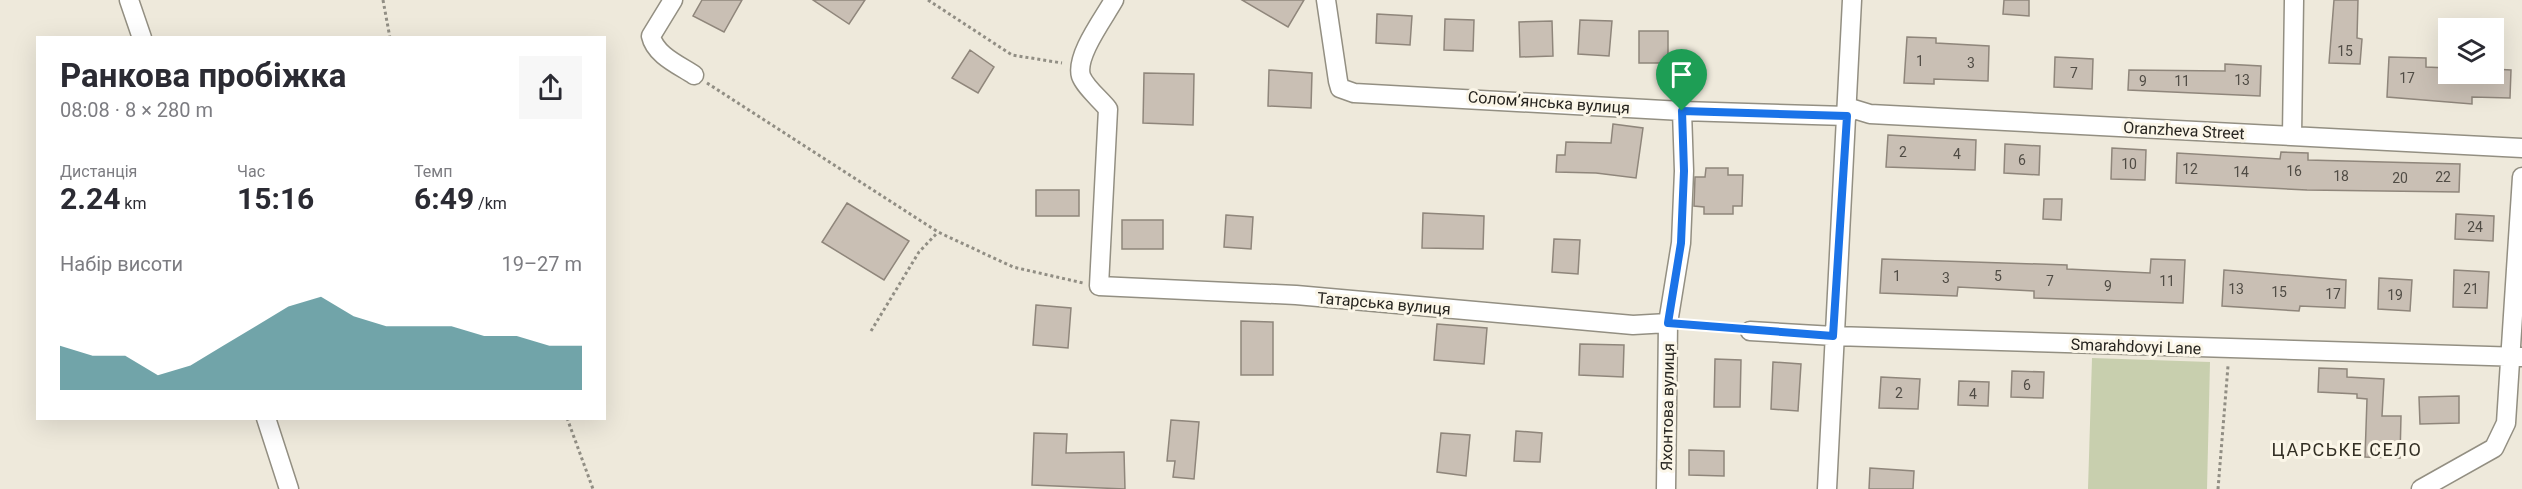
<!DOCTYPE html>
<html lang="uk">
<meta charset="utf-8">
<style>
:root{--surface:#fff;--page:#f7f7f7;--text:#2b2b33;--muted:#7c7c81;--accent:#367e85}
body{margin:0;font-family:Roboto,sans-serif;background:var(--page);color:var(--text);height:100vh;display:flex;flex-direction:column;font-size:22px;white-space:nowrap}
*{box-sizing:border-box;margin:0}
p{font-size:20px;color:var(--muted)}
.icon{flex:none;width:33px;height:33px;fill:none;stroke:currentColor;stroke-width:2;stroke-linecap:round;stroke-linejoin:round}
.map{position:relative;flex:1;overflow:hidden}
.panel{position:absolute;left:36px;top:36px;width:570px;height:384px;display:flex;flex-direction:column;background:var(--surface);border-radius:0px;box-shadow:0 6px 24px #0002}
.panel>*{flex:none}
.buttons{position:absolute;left:2438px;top:18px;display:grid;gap:12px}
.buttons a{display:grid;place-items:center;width:66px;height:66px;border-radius:0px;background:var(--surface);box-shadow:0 6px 24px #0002;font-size:30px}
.pin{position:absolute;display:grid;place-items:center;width:51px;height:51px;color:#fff;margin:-62px -26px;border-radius:50% 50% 50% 0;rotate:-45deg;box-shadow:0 0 6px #0007}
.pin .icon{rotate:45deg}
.round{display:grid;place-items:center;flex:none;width:63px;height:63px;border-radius:0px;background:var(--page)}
.overview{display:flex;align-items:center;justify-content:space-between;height:102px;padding:0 24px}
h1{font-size:33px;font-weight:700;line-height:45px}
.figures{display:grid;grid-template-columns:repeat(3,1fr);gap:9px;height:102px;padding:6px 24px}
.figures div{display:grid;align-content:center}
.figures b{font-size:30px;font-weight:700}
.figures small{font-size:16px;font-weight:400}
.figures p{font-size:16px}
.chart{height:168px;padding:12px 24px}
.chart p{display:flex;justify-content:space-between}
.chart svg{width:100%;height:108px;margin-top:6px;fill:var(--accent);opacity:.7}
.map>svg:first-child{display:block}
</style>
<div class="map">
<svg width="2522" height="489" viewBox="0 0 2522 489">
<rect width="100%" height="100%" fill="#eee9db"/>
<!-- green -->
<path fill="#c8cfae" d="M2092 358 2210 362 2207 489H2088Z"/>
<!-- building -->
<path fill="#c9bfb4" stroke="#8f867b" stroke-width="1.5" d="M702 0H742L724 32 693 16Z
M813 0H865L849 24Z
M1242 0H1304L1288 27Z
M2004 0H2029V16L2003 14Z
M2334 0H2358L2357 38 2362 39 2360 64 2329 63Z
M1377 14 1412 16 1410 45 1376 43Z
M1445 19 1474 20 1473 51 1444 50Z
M1580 20 1612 21 1609 56 1578 54Z
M1552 21 1553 56 1520 57 1519 22Z
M1639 31H1668V63H1639Z
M1907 37 1936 38V43L1989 46 1988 81 1934 79V84L1904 83Z
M970 50 994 67 978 93 952 78Z
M2055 57 2093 59 2092 89 2054 87Z
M2389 57 2426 58V67L2448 68V74H2493V69L2511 70 2510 98 2472 97V104L2387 97Z
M2225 64 2261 66 2260 96 2128 90 2129 70 2225 71Z
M1269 70 1312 73 1311 108 1268 106Z
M1144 73 1194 74 1193 125 1143 123Z
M1613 124 1643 128 1636 178 1596 173 1556 172 1557 155H1565L1566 142 1611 143Z
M1888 135 1976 140 1975 170 1886 167Z
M2005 144 2040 146 2039 175 2004 173Z
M2112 148 2146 150 2145 180 2111 179Z
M2281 152 2308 153V160L2460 164 2459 192 2307 190 2176 183 2177 153 2280 159Z
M1706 168H1728V175H1743L1742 206H1733V214H1704V207L1694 206 1695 177H1705Z
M1036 190H1079V216H1036Z
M2044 199H2062L2061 220 2043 219Z
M847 203 909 241 884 280 822 242Z
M1423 213 1484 216 1483 249 1422 248Z
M2456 214 2494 216 2493 241 2455 239Z
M1226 215 1253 217 1251 249 1224 247Z
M1122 220H1163V249H1122Z
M1554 239 1580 240 1578 274 1552 272Z
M1882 259 2067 265V269L2150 273 2151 259 2185 260 2183 303 2034 298V291L1958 287 1957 296 1880 293Z
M2224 270 2346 280 2345 308 2300 306 2299 311 2222 306Z
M2454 270 2489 272 2487 308 2453 307Z
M2379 278 2412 280 2410 311 2378 309Z
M1036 305 1071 308 1068 348 1033 345Z
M1241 321 1273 322V375H1241Z
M1437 324 1487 328 1484 364 1434 360Z
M1580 344 1624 345 1623 377 1579 375Z
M1715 359 1741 360 1740 407H1714Z
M1773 362 1801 364 1798 411 1771 409Z
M2319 368 2347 369V377L2384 379 2382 416H2401L2400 458 2365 457 2367 399 2357 398V394L2318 392Z
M2012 371 2044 372 2043 398 2011 397Z
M1881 377 1920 379 1918 409 1879 408Z
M1959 381 1989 382 1988 406 1958 405Z
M2459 396V423L2420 424 2419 397Z
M1171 420 1199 422 1194 479 1173 477 1175 461H1167Z
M1516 431 1542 433 1540 462 1514 461Z
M1034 433 1067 434 1066 453 1124 452 1125 489 1032 485Z
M1441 433 1470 435 1466 476 1437 472Z
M1689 450 1724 451V476L1689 475Z
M1870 468 1914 471 1913 489H1869Z"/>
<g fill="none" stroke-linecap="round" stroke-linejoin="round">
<defs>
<path id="minor" d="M129 0 142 38
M673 0 651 36C655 55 679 65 694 75
M1114 0C1104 18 1075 56 1081 76 1085 87 1100 99 1108 109L1099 286 1296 295 1633 325 1668 323
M1326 0 1338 81 1340 88 1354 93 1682 111 1847 116
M1847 107 1870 114 2522 148
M2292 136 2294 0
M1750 331 1834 336 2522 357
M266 418 289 489
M1666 489 1668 323 1681 243 1684 171 1682 111
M1827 489 1852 0
M2421 489 2494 448 2506 423 2522 177"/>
</defs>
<!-- minor casing -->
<use href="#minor" stroke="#938f82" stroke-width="21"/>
<!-- path -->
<path stroke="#918e84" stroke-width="3" stroke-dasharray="3 3" stroke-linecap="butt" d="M383 0 390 38
M928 0 1012 55 1062 63
M707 83 938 232 1013 267 1083 283
M1686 325 1733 330
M871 331 919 252 938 232
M567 418 593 489
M2218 489 2228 366"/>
<!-- minor -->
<use href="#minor" stroke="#fff" stroke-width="18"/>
</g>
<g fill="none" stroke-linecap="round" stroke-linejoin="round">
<defs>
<path id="route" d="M1682 111 1847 116 1833 336 1668 323 1681 243 1684 171Z"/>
</defs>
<!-- route casing -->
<use href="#route" stroke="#fff" stroke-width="12"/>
<!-- route -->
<use href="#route" stroke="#1a73e8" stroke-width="8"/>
</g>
<g text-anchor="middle" stroke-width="6" stroke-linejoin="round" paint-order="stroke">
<!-- number labels -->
<g font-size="14" fill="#504c45">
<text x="2345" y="56">15</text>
<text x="1920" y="66">1</text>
<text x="1971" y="68">3</text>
<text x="2074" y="78">7</text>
<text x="2407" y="83">17</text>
<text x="2242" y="85">13</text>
<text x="2143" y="86">9</text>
<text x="2182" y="86">11</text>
<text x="1903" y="157">2</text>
<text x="1957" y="159">4</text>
<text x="2022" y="165">6</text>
<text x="2129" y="169">10</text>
<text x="2190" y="174">12</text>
<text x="2294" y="176">16</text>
<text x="2241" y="177">14</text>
<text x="2341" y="181">18</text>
<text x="2443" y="182">22</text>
<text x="2400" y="183">20</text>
<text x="2475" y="232">24</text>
<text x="1897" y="281">1</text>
<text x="1998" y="281">5</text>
<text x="1946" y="283">3</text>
<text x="2050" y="286">7</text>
<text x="2167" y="286">11</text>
<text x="2108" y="291">9</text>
<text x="2236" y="294">13</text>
<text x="2471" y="294">21</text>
<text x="2279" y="297">15</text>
<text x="2333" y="299">17</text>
<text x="2395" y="300">19</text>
<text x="2027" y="390">6</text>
<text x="1899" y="398">2</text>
<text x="1973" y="399">4</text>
</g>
<!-- street labels -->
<g font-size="16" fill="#272520" stroke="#fbf6e8">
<text transform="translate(1549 102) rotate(4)" y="6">Соломʼянська вулиця</text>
<text transform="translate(2184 130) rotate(3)" y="6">Oranzheva Street</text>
<text transform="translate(1384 303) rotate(5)" y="6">Татарська вулиця</text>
<text transform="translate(2136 346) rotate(2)" y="6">Smarahdovyi Lane</text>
<text transform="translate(1667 407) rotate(-89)" y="6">Яхонтова вулиця</text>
</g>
<!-- neighbourhood labels -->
<g font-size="18" letter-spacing="1.5" fill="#332f24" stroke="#fbf6e8">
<text x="2347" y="456">ЦАРСЬКЕ СЕЛО</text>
</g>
</g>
</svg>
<div class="buttons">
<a><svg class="icon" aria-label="layers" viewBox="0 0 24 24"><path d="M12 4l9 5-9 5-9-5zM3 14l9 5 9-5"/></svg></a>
</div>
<div class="pin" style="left:1682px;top:111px;background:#1e9e55"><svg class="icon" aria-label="arrive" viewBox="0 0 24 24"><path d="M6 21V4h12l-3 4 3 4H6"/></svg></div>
<section class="panel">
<div class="overview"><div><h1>Ранкова пробіжка</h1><p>08:08 · 8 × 280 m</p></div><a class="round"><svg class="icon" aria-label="share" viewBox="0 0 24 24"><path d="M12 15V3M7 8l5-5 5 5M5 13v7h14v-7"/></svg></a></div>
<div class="figures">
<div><p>Дистанція</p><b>2.24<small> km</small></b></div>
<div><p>Час</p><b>15:16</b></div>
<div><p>Темп</p><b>6:49<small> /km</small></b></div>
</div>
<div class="chart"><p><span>Набір висоти</span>19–27 m</p>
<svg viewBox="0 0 160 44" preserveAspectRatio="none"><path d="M0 44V26L10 30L20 30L30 38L40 34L50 26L60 18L70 10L80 6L90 14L100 18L110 18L120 18L130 22L140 22L150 26L160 26V44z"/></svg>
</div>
</section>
</div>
